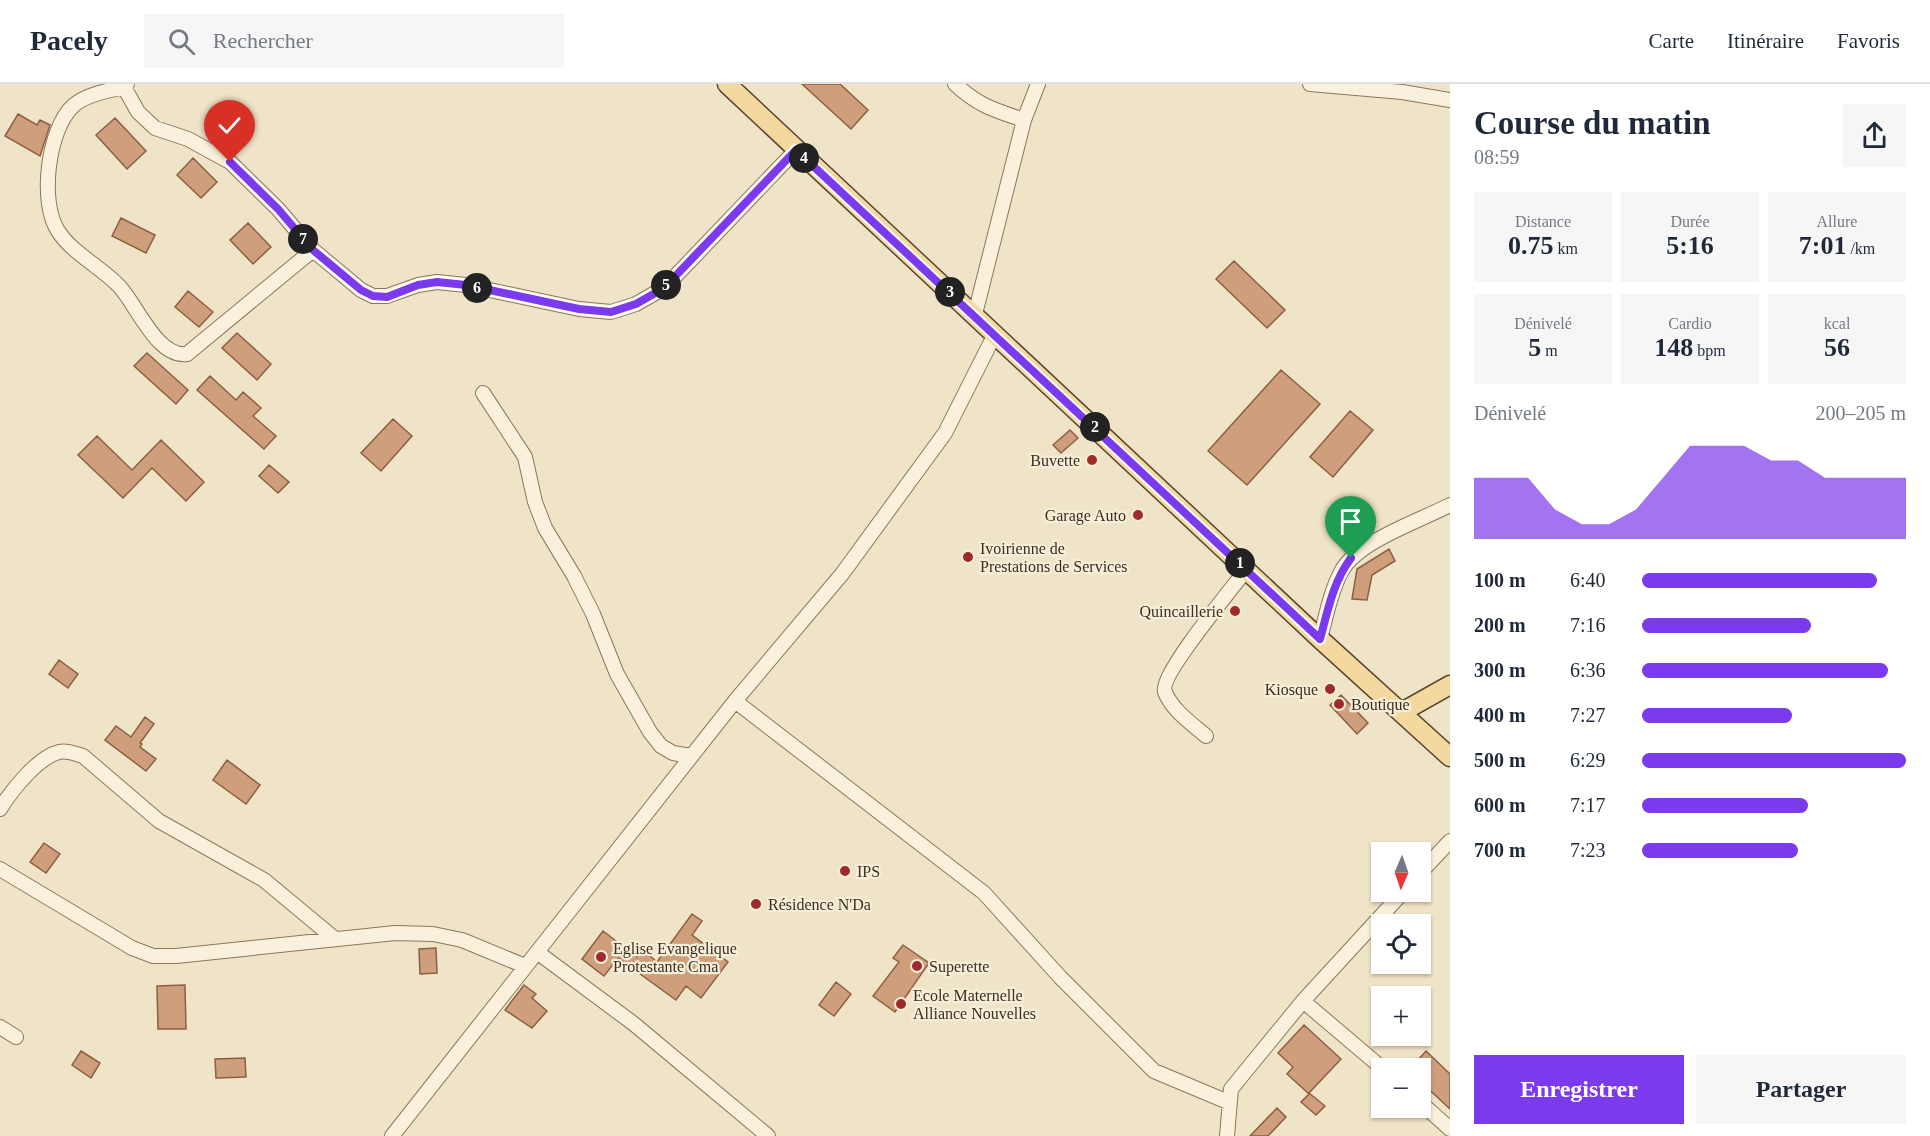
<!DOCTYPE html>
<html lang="fr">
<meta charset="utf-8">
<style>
:root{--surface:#fff;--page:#f6f6f7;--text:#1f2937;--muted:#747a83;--line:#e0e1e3;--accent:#7c3aed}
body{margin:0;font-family:Georgia,serif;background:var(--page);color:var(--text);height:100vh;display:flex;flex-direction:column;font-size:22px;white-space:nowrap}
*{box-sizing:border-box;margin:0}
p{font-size:20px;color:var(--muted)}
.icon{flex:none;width:33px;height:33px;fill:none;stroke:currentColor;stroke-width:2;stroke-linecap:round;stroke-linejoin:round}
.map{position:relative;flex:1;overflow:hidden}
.sheet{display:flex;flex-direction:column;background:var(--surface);width:480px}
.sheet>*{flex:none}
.needle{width:39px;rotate:182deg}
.fabs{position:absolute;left:1371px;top:758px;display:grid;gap:12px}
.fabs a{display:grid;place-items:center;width:60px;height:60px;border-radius:0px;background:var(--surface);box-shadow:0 2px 4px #0004;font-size:30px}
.pin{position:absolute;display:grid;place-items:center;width:51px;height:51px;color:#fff;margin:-62px -26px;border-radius:50% 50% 50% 0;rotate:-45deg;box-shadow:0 0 6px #0007}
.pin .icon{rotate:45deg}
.km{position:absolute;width:30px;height:30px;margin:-15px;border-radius:50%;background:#222;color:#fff;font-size:16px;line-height:30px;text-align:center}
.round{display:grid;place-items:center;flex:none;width:63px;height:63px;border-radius:0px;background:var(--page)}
.head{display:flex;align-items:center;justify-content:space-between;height:102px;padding:0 24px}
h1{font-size:33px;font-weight:800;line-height:45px}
.metrics{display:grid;grid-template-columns:repeat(3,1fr);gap:9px;height:102px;padding:6px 24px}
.metrics div{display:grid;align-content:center;border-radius:0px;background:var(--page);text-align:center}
.metrics b{font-size:26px;font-weight:800}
.metrics small{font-size:16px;font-weight:400}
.metrics p{font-size:16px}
.chart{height:168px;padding:12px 24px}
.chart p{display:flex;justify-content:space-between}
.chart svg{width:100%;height:108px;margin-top:6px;fill:var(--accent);opacity:.7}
.action{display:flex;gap:12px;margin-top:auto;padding:12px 24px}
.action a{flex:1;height:69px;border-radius:0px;background:var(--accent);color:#fff;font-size:24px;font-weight:800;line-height:69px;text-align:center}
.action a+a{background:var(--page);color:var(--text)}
ul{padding:0 24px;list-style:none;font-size:20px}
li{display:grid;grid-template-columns:96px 72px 1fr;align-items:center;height:45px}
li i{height:15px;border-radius:8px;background:var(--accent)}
header{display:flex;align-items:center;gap:36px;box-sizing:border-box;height:84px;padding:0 30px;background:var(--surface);border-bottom:2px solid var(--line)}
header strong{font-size:28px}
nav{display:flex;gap:33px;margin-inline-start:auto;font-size:21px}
.search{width:420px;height:54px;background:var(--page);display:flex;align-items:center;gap:15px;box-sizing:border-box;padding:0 21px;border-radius:0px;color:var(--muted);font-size:22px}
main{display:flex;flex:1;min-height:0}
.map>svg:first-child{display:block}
</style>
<header>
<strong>Pacely</strong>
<div class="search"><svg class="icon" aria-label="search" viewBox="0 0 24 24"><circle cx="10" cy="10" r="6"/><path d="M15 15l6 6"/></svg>Rechercher</div>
<nav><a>Carte</a><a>Itinéraire</a><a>Favoris</a></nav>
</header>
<main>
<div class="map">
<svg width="1450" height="1052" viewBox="0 0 1450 1052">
<rect width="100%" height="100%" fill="#f0e4c8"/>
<!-- building -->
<path fill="#cf9f7d" stroke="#8d5f41" stroke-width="1.5" d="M802 0H840L868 26 851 45Z
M18 30 37 41 40 36 50 41 40 72 5 52Z
M115 34 146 67 127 85 96 51Z
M193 74 217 98 201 114 177 91Z
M121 134 155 151 146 169 112 152Z
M248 139 271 163 253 180 230 156Z
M1234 177 1285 226 1267 244 1216 195Z
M188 207 213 228 199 243 175 223Z
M237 249 271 280 257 296 222 264Z
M147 269 188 306 176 320 134 282Z
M1281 286 1320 320 1247 401 1208 367Z
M210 292 236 316 243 308 261 324 253 332 276 352 264 365 197 306Z
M1350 327 1373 346 1333 393 1310 373Z
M393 335 412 352 381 387 361 369Z
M1070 346 1078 354 1061 369 1053 361Z
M97 352 132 386 161 356 204 398 186 417 152 384 123 414 78 371Z
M269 381 289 398 278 409 259 392Z
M1389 465 1395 477 1372 491 1367 516 1352 515 1357 485Z
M59 576 78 590 68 604 49 590Z
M1341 611 1368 639 1357 650 1330 621Z
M145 633 154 640 140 659 142 660 140 663 156 675 146 687 105 656 116 642 131 653Z
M227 676 260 701 246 720 213 696Z
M44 759 60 770 46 789 30 778Z
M692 830 702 837 692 851 728 878 701 914 686 902 676 916 618 874 604 892 582 875 603 847 637 873 643 866 657 878Z
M903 861 929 879 895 928 873 912 899 878 893 874Z
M436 864 437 889 420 890 419 865Z
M836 898 851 910 834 932 819 921Z
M185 901 186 945H158L157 902Z
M524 901 536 910 532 914 547 927 532 944 505 926Z
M1304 941 1341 975 1309 1009 1325 1022 1316 1031 1301 1018 1309 1010 1287 990 1293 983 1278 969Z
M81 967 100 979 91 994 72 981Z
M1426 967 1450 990V1025L1421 998 1429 989 1416 978Z
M245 974 246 993 216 994 215 975Z
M1277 1024 1286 1033 1268 1052H1250Z"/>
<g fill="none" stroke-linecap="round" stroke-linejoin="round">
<defs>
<path id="minor" d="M127 0 124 3C108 7 86 10 73 22 48 45 39 118 58 147 72 169 101 183 119 202 137 221 157 274 187 270L313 166
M955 0C979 22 994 26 1024 36
M1310 0 1402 8 1450 16
M124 3 138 28 155 44 188 55 230 78 278 125 313 166 361 206 373 212H387L418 201 437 198 466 201 579 225 611 228 636 220 664 204 796 66
M975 230 1024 36 1038 0
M483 309 525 373 535 418 545 444 574 492 593 530 617 590 650 648 661 662 673 669 691 672
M1320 555C1326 533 1330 509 1341 488 1356 458 1419 437 1450 421
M735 617 984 809 1060 893 1154 987 1228 1018
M1206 652C1191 639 1172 626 1165 608 1159 592 1233 503 1246 486
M0 725C11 707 38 673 59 668 68 666 75 670 83 672L159 737 264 796 335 855
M0 785 132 864 153 872H176L395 849 433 850 462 856 525 882
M1420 789 1450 757
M537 868 634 940 768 1052
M1303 917 1382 984
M0 943 16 953
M1420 1018 1450 1045
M392 1052 735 617 842 490 945 349 995 250
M1227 1052 1231 1005 1303 917 1404 807"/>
<path id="major" d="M727 0 1320 555 1450 673
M1402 628 1450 601"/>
</defs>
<!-- minor casing -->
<use href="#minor" stroke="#8d765c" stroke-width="16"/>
<!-- major casing -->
<use href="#major" stroke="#5b4430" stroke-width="21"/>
<!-- minor -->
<use href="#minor" stroke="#faf1dc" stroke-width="14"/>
<!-- major -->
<use href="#major" stroke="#f3d9a0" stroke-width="18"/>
</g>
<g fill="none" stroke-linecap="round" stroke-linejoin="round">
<defs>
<path id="route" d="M230 78 278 125 313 166 361 206 373 212 387 213 418 201 437 198 466 201 579 225 611 228 636 220 664 204 796 66 1320 555C1328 526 1333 498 1351 474"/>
</defs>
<!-- route casing -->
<use href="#route" stroke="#fff" stroke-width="12"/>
<!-- route -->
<use href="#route" stroke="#7c3aed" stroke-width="8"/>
</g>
<!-- markers -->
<g fill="#9e2a2b" stroke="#f7eed8" stroke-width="2">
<circle cx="1092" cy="376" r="6"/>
<circle cx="1138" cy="431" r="6"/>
<circle cx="968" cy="473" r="6"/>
<circle cx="1235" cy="527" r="6"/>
<circle cx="1330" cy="605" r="6"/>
<circle cx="1339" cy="620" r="6"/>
<circle cx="845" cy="787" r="6"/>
<circle cx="756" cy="820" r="6"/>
<circle cx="601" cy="873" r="6"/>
<circle cx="917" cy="882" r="6"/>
<circle cx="901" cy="920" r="6"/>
</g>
<g text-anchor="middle" stroke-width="4.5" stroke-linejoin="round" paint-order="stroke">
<!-- poi labels -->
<g font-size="16" fill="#3d2e20" stroke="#f7eed8" text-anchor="start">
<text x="1080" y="382" text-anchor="end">Buvette</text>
<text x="1126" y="437" text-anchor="end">Garage Auto</text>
<text x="980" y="470">Ivoirienne de<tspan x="980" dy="18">Prestations de Services</tspan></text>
<text x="1223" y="533" text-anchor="end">Quincaillerie</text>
<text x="1318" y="611" text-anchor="end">Kiosque</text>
<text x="1351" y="626">Boutique</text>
<text x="857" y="793">IPS</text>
<text x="768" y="826">Résidence N'Da</text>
<text x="613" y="870">Eglise Evangelique<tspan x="613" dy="18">Protestante Cma</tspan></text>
<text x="929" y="888">Superette</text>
<text x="913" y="917">Ecole Maternelle<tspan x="913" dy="18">Alliance Nouvelles</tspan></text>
</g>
</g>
</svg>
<div class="fabs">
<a><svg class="needle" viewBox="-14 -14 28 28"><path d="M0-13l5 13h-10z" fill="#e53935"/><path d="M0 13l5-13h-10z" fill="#747a83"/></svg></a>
<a><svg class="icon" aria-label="locate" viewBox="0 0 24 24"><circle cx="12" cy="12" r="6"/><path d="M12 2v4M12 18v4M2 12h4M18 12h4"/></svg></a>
<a>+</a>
<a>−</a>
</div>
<div class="pin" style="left:1351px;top:474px;background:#1e9e55"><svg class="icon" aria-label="arrive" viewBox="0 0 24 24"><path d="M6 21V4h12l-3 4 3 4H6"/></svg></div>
<div class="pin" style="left:230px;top:78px;background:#d93025"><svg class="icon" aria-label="check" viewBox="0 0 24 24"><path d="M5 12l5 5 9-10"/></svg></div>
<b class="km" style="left:1240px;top:479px">1</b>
<b class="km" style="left:1095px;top:343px">2</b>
<b class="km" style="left:950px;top:208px">3</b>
<b class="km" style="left:804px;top:74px">4</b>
<b class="km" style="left:666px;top:201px">5</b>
<b class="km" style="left:477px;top:204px">6</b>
<b class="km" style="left:303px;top:155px">7</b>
</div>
<section class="sheet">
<div class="head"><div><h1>Course du matin</h1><p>08:59</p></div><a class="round"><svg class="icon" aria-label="share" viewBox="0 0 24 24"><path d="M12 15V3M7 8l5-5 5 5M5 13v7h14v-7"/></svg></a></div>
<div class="metrics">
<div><p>Distance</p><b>0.75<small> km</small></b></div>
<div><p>Durée</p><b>5:16</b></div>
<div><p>Allure</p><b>7:01<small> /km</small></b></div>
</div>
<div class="metrics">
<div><p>Dénivelé</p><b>5<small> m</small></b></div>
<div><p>Cardio</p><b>148<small> bpm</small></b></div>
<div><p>kcal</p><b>56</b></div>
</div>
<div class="chart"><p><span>Dénivelé</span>200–205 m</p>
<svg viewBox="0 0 160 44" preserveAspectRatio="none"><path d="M0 44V19L10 19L20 19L30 32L40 38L50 38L60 32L70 19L80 6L90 6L100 6L110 12L120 12L130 19L140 19L150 19L160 19V44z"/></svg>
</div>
<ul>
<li><b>100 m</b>6:40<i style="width:89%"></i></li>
<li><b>200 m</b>7:16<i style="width:64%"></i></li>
<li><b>300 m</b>6:36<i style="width:93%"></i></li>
<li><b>400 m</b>7:27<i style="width:57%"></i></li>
<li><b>500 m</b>6:29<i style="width:100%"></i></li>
<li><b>600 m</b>7:17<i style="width:63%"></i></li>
<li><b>700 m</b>7:23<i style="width:59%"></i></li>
</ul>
<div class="action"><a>Enregistrer</a><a>Partager</a></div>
</section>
</main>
